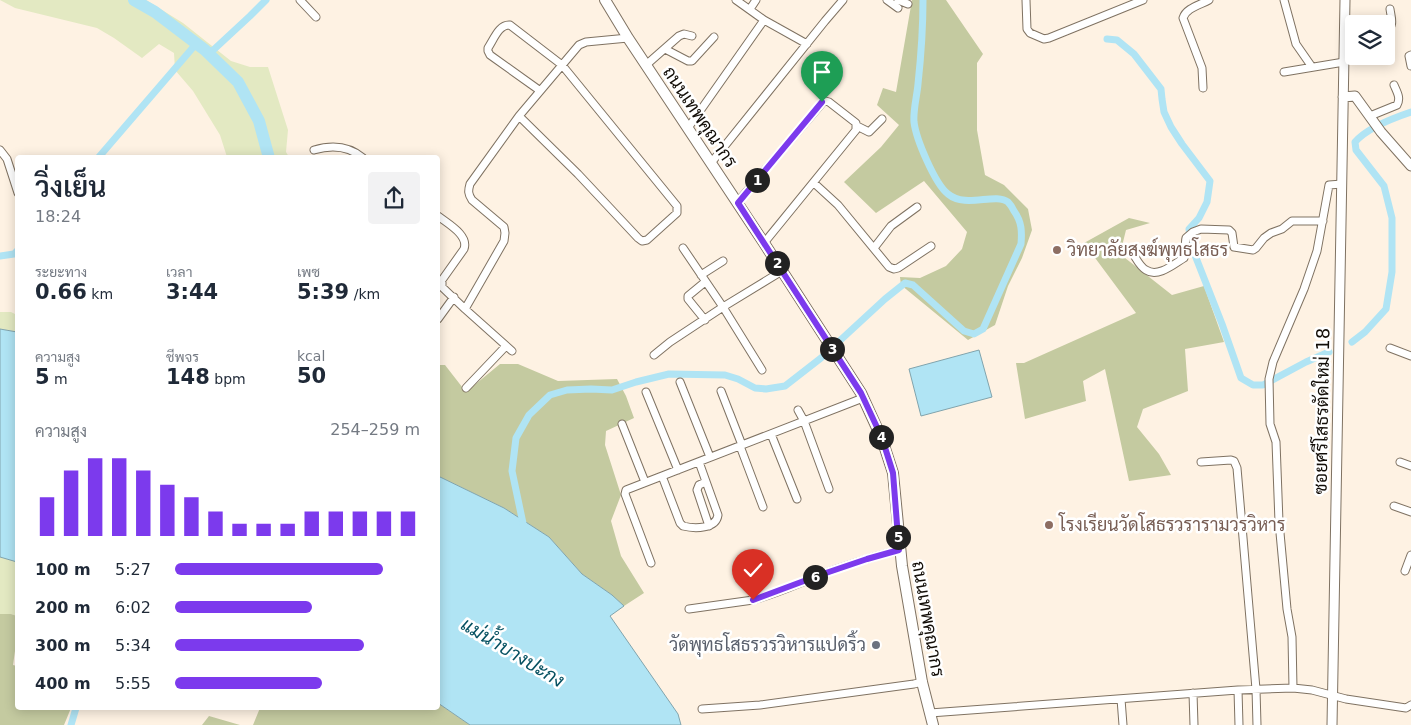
<!DOCTYPE html>
<html lang="th">
<meta charset="utf-8">
<style>
:root{--surface:#fff;--page:#f2f2f3;--text:#1f2937;--muted:#747a83;--accent:#7c3aed}
body{margin:0;font-family:"DejaVu Sans",Sarabun,sans-serif;background:var(--page);color:var(--text);height:100vh;display:flex;flex-direction:column;font-size:19px;white-space:nowrap}
*{box-sizing:border-box;margin:0}
p{font-size:16px;color:var(--muted)}
.icon{flex:none;width:28px;height:28px;fill:none;stroke:currentColor;stroke-width:2;stroke-linecap:round;stroke-linejoin:round}
.map{position:relative;flex:1;overflow:hidden}
.side{position:absolute;left:15px;top:155px;width:425px;height:555px;display:flex;flex-direction:column;background:var(--surface);border-radius:5px;box-shadow:0 2px 12px #0003}
.side>*{flex:none}
.buttons{position:absolute;left:1345px;top:15px;display:grid;gap:10px}
.buttons a{display:grid;place-items:center;width:50px;height:50px;border-radius:5px;background:var(--surface);box-shadow:0 2px 12px #0003;font-size:25px}
.pin{position:absolute;display:grid;place-items:center;width:42px;height:42px;color:#fff;margin:-51px -21px;border-radius:50% 50% 50% 0;rotate:-45deg;box-shadow:0 0 5px #0007}
.pin .icon{rotate:45deg}
.km{position:absolute;width:25px;height:25px;margin:-12px;border-radius:50%;background:#222;color:#fff;font-size:14px;line-height:25px;text-align:center}
.round{display:grid;place-items:center;flex:none;width:52px;height:52px;border-radius:5px;background:var(--page)}
.headline{display:flex;align-items:center;justify-content:space-between;height:85px;padding:0 20px}
h1{font-size:28px;font-weight:600;line-height:38px}
.figures{display:grid;grid-template-columns:repeat(3,1fr);gap:8px;height:85px;padding:5px 20px}
.figures div{display:grid;align-content:center}
.figures b{font-size:21px;font-weight:600}
.figures small{font-size:14px;font-weight:400}
.figures p{font-size:14px}
.chart{height:140px;padding:10px 20px}
.chart p{display:flex;justify-content:space-between}
.chart svg{width:100%;height:90px;margin-top:5px;stroke:var(--accent);stroke-width:6}
ul{padding:0 20px;list-style:none;font-size:16px}
li{display:grid;grid-template-columns:80px 60px 1fr;align-items:center;height:38px}
li i{height:12px;border-radius:6px;background:var(--accent)}
.map>svg:first-child{display:block}
</style>
<div class="map">
<svg width="1411" height="725" viewBox="0 0 1411 725">
<rect width="100%" height="100%" fill="#fef2e3"/>
<!-- green -->
<path fill="#e3e9c2" d="M0 0H146L183 23 231 61 250 67H268L288 130 286 152 289 157H227L220 135 193 91 175 70 174 53 159 44 142 58 114 38 97 28 15 8Z
M0 312H11L17 315V332L0 329Z
M0 557 17 562V616L11 614H0Z"/>
<!-- forest -->
<path fill="#c4caa0" d="M912 0H946L983 54 977 63V130L985 175 1004 185 1028 209 1032 230 1022 258 1008 286 995 325 968 340 901 285 900 277 920 278 946 266 962 249 967 232 924 181 876 213 844 182 881 147 899 125 877 105 883 88 896 92Z
M1129 218 1150 223 1126 230 1120 254 1172 295 1204 286 1224 342 1185 349 1188 391 1143 409 1137 427 1159 454 1171 475 1129 481 1105 369 1083 381 1086 401 1025 419 1016 363H1024L1136 313 1084 243Z
M500 364H518L558 381 617 379 626 396 634 418 606 431 605 445 621 495 611 521 621 556 644 593 624 606 612 595 582 574 549 537 504 508 438 476V365H445L466 392Z
M0 614H11L17 616V637L13 665 17 666 18 708H71L64 725H0Z
M438 703 470 725H253L260 708H438Z
M209 716 240 725H202Z"/>
<!-- water -->
<path fill="#b0e4f4" stroke="#81a4ad" d="M0 329 17 332V562L0 557Z
M979 350 992 397 921 416 909 369Z
M438 476 504 508 549 537 582 574 612 595 624 606 610 616 678 714 681 725H470L438 703Z"/>
<g fill="none" stroke-linecap="round" stroke-linejoin="round">
<!-- canal -->
<path stroke="#b0e4f4" stroke-width="7" d="M1107 39 1117 40 1134 54 1161 89 1162 99 1164 112 1171 127 1182 144 1210 181 1207 202 1199 218 1189 229 1191 245 1222 324 1241 378 1253 385H1263L1306 362 1329 352
M209 54 250 16 266 0
M98 158 196 44
M0 256 14 254 18 250
M1352 342 1365 332 1386 309 1392 272V218L1384 186 1356 150 1355 142C1367 128 1393 118 1411 112
M524 528 512 471 516 438 529 415 550 395 567 390 591 389 612 390 636 382 669 374 725 375 738 379 755 388 766 389 785 386 821 358 885 299 905 283 913 285 964 331 974 334 983 329 1021 244C1022 232 1022 222 1014 211 1013 209 1010 204 1008 202 995 192 966 209 948 194 935 184 916 139 914 122 913 110 917 96 918 84 921 56 923 28 923 0
M71 725 76 708"/>
<!-- river -->
<path stroke="#b0e4f4" stroke-width="12" d="M134 0 155 12 205 50 238 82 259 121 269 158"/>
<defs>
<path id="minor" d="M300 0 316 17
M736 0 764 20 807 44
M887 0 898 8
M898 0 908 4
M1026 0 1027 29 1030 33 1044 39 1049 38 1143 0
M1284 0 1296 44 1312 67
M750 9 756 0
M1386 31C1395 26 1391 17 1390 9
M1344 44 1354 41
M665 49 688 61H692L714 37
M1411 55 1409 56 1411 66
M646 65 679 36 684 34 692 36
M1284 72 1344 62
M1203 88 1202 68 1183 18C1186 8 1200 5 1209 0
M519 116 578 174 638 238 642 241 647 240 677 213V206L562 65 510 25C499 24 494 39 488 48V51L490 55 539 90
M1370 116 1397 105C1401 98 1397 92 1394 85
M857 126 869 132 882 119
M688 128 764 20
M0 150 7 159 18 193
M314 150C331 145 349 146 363 158
M711 163 825 21 843 0
M814 183 838 205 889 267 894 269 898 268 931 246
M737 203 822 103 825 101 829 102 856 123V130L764 243
M438 216C448 224 469 235 464 249L442 280V287L465 309
M683 248 723 307 762 370
M874 248 891 226 917 207
M1135 257C1138 262 1142 268 1146 270 1158 278 1174 264 1184 258 1188 251 1184 244 1186 238L1193 232 1201 229 1229 230 1232 233 1234 247 1253 250 1256 248 1264 238 1271 233 1282 229 1292 221H1323
M701 275 723 261
M705 282 688 296V299L705 320
M438 319 454 297
M1390 348 1411 356
M512 351 465 309 504 241 505 233 504 227 472 200C468 194 468 191 470 184L519 116 579 45 586 42 628 38
M654 355 670 342 723 307 782 271
M680 382 710 457
M466 388 506 346
M721 391 742 445
M646 392 678 470
M798 410 804 421 829 489
M622 424 645 482
M771 434 797 499
M740 446 763 507
M1201 462 1231 460 1234 461 1237 468 1256 689 1257 725
M1400 462 1411 466
M662 476 680 523 683 526C695 529 716 529 718 515L699 462
M706 482 699 485 697 490 709 526
M1394 506 1411 512
M651 563 625 494 626 490 863 398
M1405 571 1411 555
M689 609 753 600C776 594 797 584 818 576 845 565 872 557 899 550
M1293 688 1292 637 1287 609 1279 522 1276 442 1270 424 1269 379 1273 362 1304 289 1317 251 1329 185 1342 184
M1238 690 1239 725
M1193 693 1194 725
M1121 699 1123 725
M702 709 760 705 914 684 922 682
M930 713 1238 690 1293 688 1312 690 1346 699 1406 708 1411 705"/>
<path id="tertiary" d="M1343 97 1355 96 1381 132 1411 166
M1332 725 1345 0"/>
<path id="secondary" d="M605 0 628 38 764 243 861 393 882 439 893 473 902 566 922 682 933 725"/>
</defs>
<!-- minor casing -->
<use href="#minor" stroke="#7f7262" stroke-width="9"/>
<!-- tertiary casing -->
<use href="#tertiary" stroke="#7f7262" stroke-width="11"/>
<!-- secondary casing -->
<use href="#secondary" stroke="#7f7262" stroke-width="12"/>
<!-- minor -->
<use href="#minor" stroke="#fff" stroke-width="7"/>
<!-- tertiary -->
<use href="#tertiary" stroke="#fff" stroke-width="9"/>
<!-- secondary -->
<use href="#secondary" stroke="#fff" stroke-width="10"/>
</g>
<g fill="none" stroke-linecap="round" stroke-linejoin="round">
<defs>
<path id="route" d="M753 600 820 575 867 559 899 550 893 473 882 438 861 393 738 203 822 102"/>
</defs>
<!-- route casing -->
<use href="#route" stroke="#fff" stroke-width="10"/>
<!-- route -->
<use href="#route" stroke="#7c3aed" stroke-width="6"/>
</g>
<!-- markers -->
<g fill="#8d6e63" stroke="#fff" stroke-width="2">
<circle cx="1057" cy="250" r="5"/>
<circle cx="1049" cy="525" r="5"/>
</g>
<circle fill="#6b7280" stroke="#fff" stroke-width="2" cx="876" cy="645" r="5"/>
<g text-anchor="middle" stroke-width="5" stroke-linejoin="round" paint-order="stroke">
<!-- street labels -->
<g font-size="18" fill="#120d07" stroke="#fff">
<text transform="translate(700 117) rotate(56)" y="6">ถนนเทพคุณากร</text>
<text transform="translate(1322 411) rotate(-89)" y="6">ซอยศรีโสธรตัดใหม่ 18</text>
<text transform="translate(928 619) rotate(80)" y="6">ถนนเทพคุณากร</text>
</g>
<!-- education labels -->
<g font-size="18" fill="#785e54" stroke="#fff" text-anchor="start">
<text x="1067" y="256">วิทยาลัยสงฆ์พุทธโสธร</text>
<text x="1059" y="531">โรงเรียนวัดโสธรวรารามวรวิหาร</text>
</g>
<!-- worship labels -->
<g font-size="18" fill="#5b616d" stroke="#fff" text-anchor="end">
<text x="866" y="651">วัดพุทธโสธรวรวิหารแปดริ้ว</text>
</g>
<!-- water labels -->
<g font-size="19" font-style="italic" fill="#065161" stroke="#fff">
<text transform="translate(513 652) rotate(31)" y="7">แม่น้ำบางปะกง</text>
</g>
</g>
</svg>
<div class="buttons">
<a><svg class="icon" aria-label="layers" viewBox="0 0 24 24"><path d="M12 4l9 5-9 5-9-5zM3 14l9 5 9-5"/></svg></a>
</div>
<div class="pin" style="left:822px;top:102px;background:#1e9e55"><svg class="icon" aria-label="arrive" viewBox="0 0 24 24"><path d="M6 21V4h12l-3 4 3 4H6"/></svg></div>
<div class="pin" style="left:753px;top:600px;background:#d93025"><svg class="icon" aria-label="check" viewBox="0 0 24 24"><path d="M5 12l5 5 9-10"/></svg></div>
<b class="km" style="left:757px;top:180px">1</b>
<b class="km" style="left:777px;top:263px">2</b>
<b class="km" style="left:832px;top:349px">3</b>
<b class="km" style="left:881px;top:437px">4</b>
<b class="km" style="left:898px;top:537px">5</b>
<b class="km" style="left:815px;top:577px">6</b>
<section class="side">
<div class="headline"><div><h1>วิ่งเย็น</h1><p>18:24</p></div><a class="round"><svg class="icon" aria-label="share" viewBox="0 0 24 24"><path d="M12 15V3M7 8l5-5 5 5M5 13v7h14v-7"/></svg></a></div>
<div class="figures">
<div><p>ระยะทาง</p><b>0.66<small> km</small></b></div>
<div><p>เวลา</p><b>3:44</b></div>
<div><p>เพซ</p><b>5:39<small> /km</small></b></div>
</div>
<div class="figures">
<div><p>ความสูง</p><b>5<small> m</small></b></div>
<div><p>ชีพจร</p><b>148<small> bpm</small></b></div>
<div><p>kcal</p><b>50</b></div>
</div>
<div class="chart"><p><span>ความสูง</span>254–259 m</p>
<svg viewBox="0 0 160 44" preserveAspectRatio="none"><path d="M5 44V25M15 44V12M25 44V6M35 44V6M45 44V12M55 44V19M65 44V25M75 44V32M85 44V38M95 44V38M105 44V38M115 44V32M125 44V32M135 44V32M145 44V32M155 44V32"/></svg>
</div>
<ul>
<li><b>100 m</b>5:27<i style="width:85%"></i></li>
<li><b>200 m</b>6:02<i style="width:56%"></i></li>
<li><b>300 m</b>5:34<i style="width:77%"></i></li>
<li><b>400 m</b>5:55<i style="width:60%"></i></li>
</ul>
</section>
</div>
